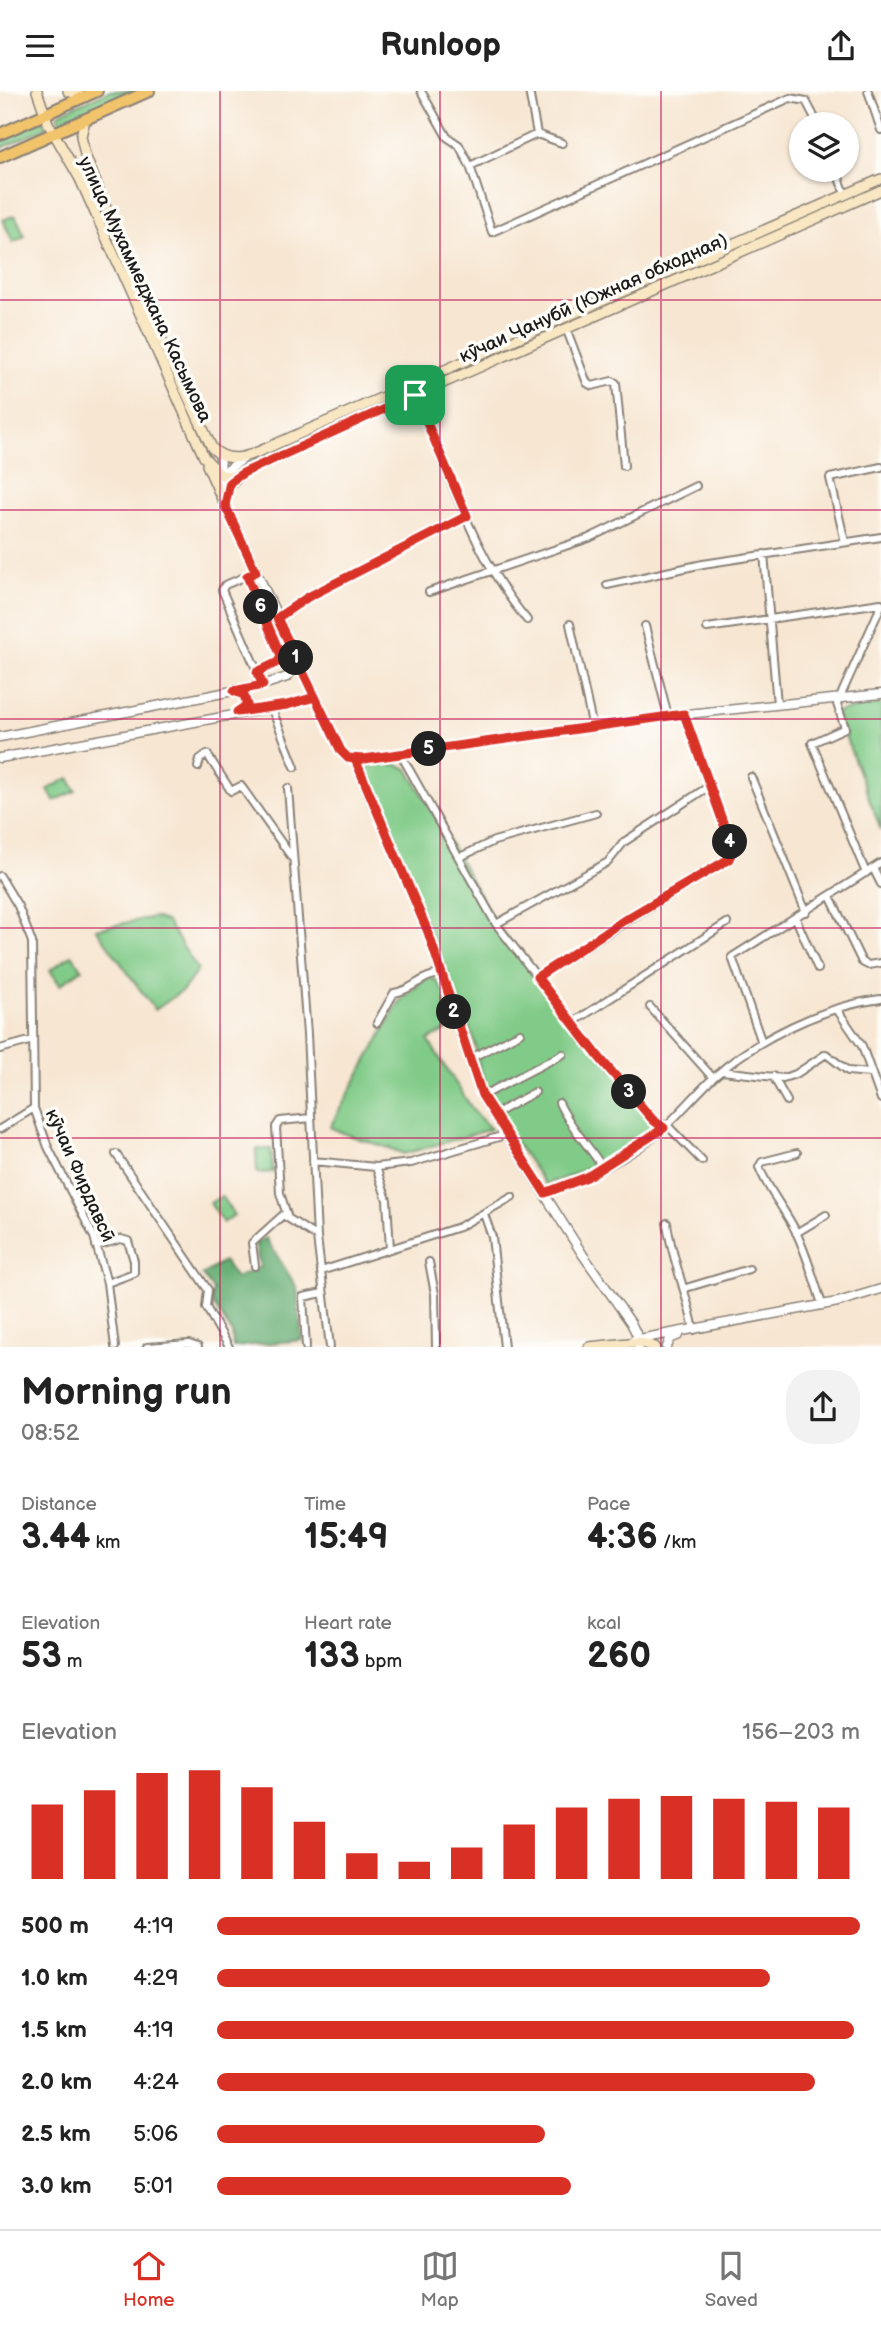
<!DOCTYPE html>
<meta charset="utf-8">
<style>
:root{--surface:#fff;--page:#f2f2f2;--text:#222;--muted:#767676;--line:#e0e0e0;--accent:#d93025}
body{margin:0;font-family:"Balsamiq Sans",sans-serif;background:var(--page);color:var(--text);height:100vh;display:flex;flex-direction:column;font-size:26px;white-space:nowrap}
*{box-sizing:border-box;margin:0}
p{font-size:23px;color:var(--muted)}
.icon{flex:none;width:38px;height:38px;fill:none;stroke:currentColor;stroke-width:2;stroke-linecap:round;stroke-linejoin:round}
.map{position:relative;height:1256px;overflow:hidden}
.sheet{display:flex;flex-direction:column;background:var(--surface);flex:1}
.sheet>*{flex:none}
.tools{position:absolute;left:789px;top:21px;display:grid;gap:14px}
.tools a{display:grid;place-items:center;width:70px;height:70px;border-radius:50%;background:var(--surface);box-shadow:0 2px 5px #0004;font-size:35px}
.pin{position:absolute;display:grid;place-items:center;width:60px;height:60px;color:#fff;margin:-30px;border-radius:14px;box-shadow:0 4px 10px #0006}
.km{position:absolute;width:35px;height:35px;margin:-18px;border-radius:50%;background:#222;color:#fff;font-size:19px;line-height:35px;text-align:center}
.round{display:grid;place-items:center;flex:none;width:74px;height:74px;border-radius:28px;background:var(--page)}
.summary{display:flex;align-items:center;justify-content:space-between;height:119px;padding:0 21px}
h1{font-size:38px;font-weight:700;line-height:52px}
.figures{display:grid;grid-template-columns:repeat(3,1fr);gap:10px;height:119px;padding:7px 21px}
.figures div{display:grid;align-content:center}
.figures b{font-size:35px;font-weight:700}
.figures small{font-size:19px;font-weight:400}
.figures p{font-size:19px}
.chart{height:196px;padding:14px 21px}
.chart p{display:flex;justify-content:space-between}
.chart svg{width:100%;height:126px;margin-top:7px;stroke:var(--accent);stroke-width:6}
ul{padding:0 21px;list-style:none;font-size:23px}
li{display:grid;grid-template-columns:112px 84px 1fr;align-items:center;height:52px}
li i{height:18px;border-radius:9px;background:var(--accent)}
header{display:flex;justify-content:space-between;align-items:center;height:91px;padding:0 21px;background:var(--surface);font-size:32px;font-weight:700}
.tab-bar{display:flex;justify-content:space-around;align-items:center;height:98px;border-top:2px solid var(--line);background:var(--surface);font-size:19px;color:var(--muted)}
.tab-bar a{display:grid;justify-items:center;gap:4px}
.tab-bar .on{color:var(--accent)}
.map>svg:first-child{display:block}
</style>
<header><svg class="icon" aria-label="menu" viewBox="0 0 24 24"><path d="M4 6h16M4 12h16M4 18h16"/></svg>Runloop<svg class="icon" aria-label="share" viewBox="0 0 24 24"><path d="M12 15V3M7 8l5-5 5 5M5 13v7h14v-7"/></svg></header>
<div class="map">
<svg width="881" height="1256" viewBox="0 0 881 1256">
<rect width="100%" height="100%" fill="#fdfcf7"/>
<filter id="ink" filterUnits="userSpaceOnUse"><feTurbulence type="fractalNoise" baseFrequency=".0143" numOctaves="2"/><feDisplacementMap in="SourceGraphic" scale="14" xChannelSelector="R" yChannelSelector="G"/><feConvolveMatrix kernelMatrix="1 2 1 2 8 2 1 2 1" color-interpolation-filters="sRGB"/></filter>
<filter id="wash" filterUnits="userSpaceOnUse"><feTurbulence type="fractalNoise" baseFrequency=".00686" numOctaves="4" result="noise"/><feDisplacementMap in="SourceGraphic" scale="28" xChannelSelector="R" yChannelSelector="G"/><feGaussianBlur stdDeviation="1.57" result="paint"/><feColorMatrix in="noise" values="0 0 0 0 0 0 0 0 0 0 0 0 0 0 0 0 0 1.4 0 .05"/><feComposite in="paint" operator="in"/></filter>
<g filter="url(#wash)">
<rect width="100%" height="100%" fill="#f7e6d2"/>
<!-- green -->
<path fill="#81cb88" stroke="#4e7452" stroke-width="2" d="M109 0H139L66 31H60L58 25 61 21Z
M44 29 47 36 0 58V49Z
M15 124 25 145 13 151 3 129Z
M881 613V739L836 621Z
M396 673 408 678 495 831 647 1019 661 1029C626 1059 589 1081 545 1093L495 1022 478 971 474 947 360 675Z
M69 687 76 700 54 710 48 698Z
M154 826 167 831 198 879 183 899 155 919 96 838Z
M72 864 82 878 60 894 50 879Z
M426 887 435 888 447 904 453 936 428 949 475 1022 491 1038 404 1063C379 1052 355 1049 330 1036L400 910Z
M256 1058H271L273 1081 257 1082Z
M221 1105 234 1124 223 1132 210 1112Z"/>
<!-- forest -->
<path fill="#68af74" stroke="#426648" stroke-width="2" d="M266 1147 297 1197 302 1249 233 1256 232 1242 211 1210 213 1199 202 1184 224 1170 236 1187 260 1176 255 1152Z"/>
</g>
<g filter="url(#ink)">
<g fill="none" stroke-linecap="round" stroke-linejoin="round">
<defs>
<path id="minor" d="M421 0 447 46 459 54 470 75 492 141 790 7 806 10 818 33
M529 0 537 43
M868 0 881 39
M470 75 537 43 562 52
M836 79 845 103
M566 237 587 292 592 295 612 290 616 292 624 375
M415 304C448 379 473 465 527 529
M845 451 830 387 881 376
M764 463 777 613
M256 481 225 494 222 499 263 594
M247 485 281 565 278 571 257 581
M607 494 703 473 881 446
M429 501 589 447 696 395
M277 527 308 506 467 425
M570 533 593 637
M645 535 668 625
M707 537 881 512
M271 616 295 676
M400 662 496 833 599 966 653 1029 664 1037
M198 676 200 668 207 663 231 700 241 695 293 768
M751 686 806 821
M288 697 307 943 317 1146 330 1256
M460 766 494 750 596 722
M873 777 881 793
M866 782 812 652 845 637 837 613 881 515
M0 785 18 815 32 851 34 1017 48 1056 94 1146 107 1192 115 1256
M830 805 862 871 868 874 881 872
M796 828 818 878
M496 833 608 771 624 751 708 696
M537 886 732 765 733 759 684 623
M650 916 713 987
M838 920 862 955 881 1008
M377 932 394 902C414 899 422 883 443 883
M572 932 727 832
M761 949 732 866 881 772
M0 958 33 949
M469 968 520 942
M722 980 783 987 796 983 826 963 848 980 870 982
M773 985 787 1010
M482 1005 563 963
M559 1012C570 1036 589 1055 603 1077
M493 1024 535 1001
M666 1033 702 1070
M0 1038 34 1017
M797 1062 762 1071 759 1076C770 1103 784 1116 796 1141 807 1164 814 1189 822 1213
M116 1063 208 1199 206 1216 229 1256
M313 1070 376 1076
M545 1102C585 1087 629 1068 662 1039 679 1023 696 1003 714 986 756 948 824 915 881 908
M484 1123 492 1146 504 1256
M287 1124 280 1102 276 1036 280 1030 311 1027
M667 1132C672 1169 687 1202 694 1239
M796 1142 826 1124
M96 1155 121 1148 128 1150 134 1170V1182L107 1192
M390 1158 387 1109 376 1076 411 1072 505 1044
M429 1171 435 1203 436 1256
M255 1175 252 1152 283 1124 317 1146
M321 1180 459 1136 512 1106
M686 1197 749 1178
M147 1256 189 1253 198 1256
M306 1256 303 1206 323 1202"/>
<path id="tertiary" d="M220 364 222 403
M221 384 244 367
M225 414 341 660 348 667 364 668 668 625 881 603
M236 601 244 604 247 610 240 620
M0 646 263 594 287 586 298 573
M0 667 287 614 315 606
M355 668 428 841 482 1005 583 1164 631 1232 639 1248V1256
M634 1249 838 1211 881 1198
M667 1256 670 1248 679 1244"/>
<path id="secondary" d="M37 0 48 32 80 88 204 366 221 384 232 385 881 99
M68 0 85 6
M85 29 81 45 85 64 138 198 212 357C232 377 255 362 278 352L881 88
M207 374 222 408
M225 414 226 399 239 385
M589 1256 639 1251 655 1256"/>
<path id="trunk" d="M0 43 97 0
M0 66 149 0"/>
</defs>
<!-- minor casing -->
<use href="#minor" stroke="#8a8177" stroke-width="10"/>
<!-- tertiary casing -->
<use href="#tertiary" stroke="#8a8177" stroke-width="11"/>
<!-- secondary casing -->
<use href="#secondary" stroke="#8a8177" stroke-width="12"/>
<!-- trunk casing -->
<use href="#trunk" stroke="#8a8177" stroke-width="14"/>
<!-- minor -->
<use href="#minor" stroke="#fff" stroke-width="6"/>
<!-- tertiary -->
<use href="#tertiary" stroke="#fff" stroke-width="8"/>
<!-- secondary -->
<use href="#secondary" stroke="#f9e7c3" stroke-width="9"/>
<!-- trunk -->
<use href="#trunk" stroke="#f1c36a" stroke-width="10"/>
</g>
</g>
<g fill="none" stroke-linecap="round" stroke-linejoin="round" filter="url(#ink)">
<defs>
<path id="route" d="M415 304 467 425 308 506 277 527 341 660 348 667 355 668 428 841 482 1004 545 1102 587 1086 664 1037 653 1029 599 966 537 886 623 830 729 768 733 759 684 623 364 668 348 667 341 660 315 606 287 614 237 621 247 614 244 604 234 600 263 594 257 581 278 571 281 565 247 485 256 481 225 414 230 391 243 382 415 304"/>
</defs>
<!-- route casing -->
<use href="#route" stroke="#fff" stroke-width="14"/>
<!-- route -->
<use href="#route" stroke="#d93025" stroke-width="9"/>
</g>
<!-- grid -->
<path fill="none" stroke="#c2185b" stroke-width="2" stroke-opacity="0.55" d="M220 0V1256M440 0V1256M661 0V1256M0 209H881M0 419H881M0 628H881M0 837H881M0 1047H881"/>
<g text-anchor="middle" stroke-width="7" stroke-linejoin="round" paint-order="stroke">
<!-- street labels -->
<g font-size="19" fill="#1c1c1c" stroke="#fdfcf7">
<text transform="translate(146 198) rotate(65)" y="7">улица Мухаммеджана Касымова</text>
<text transform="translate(593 206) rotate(-24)" y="7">кӯчаи Ҷанубӣ (Южная обходная)</text>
<text transform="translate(81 1084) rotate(66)" y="7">кӯчаи Фирдавсӣ</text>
</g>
</g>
</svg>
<div class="tools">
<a><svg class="icon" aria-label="layers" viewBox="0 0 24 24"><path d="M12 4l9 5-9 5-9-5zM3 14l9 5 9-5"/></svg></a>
</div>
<div class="pin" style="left:415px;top:304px;background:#1e9e55"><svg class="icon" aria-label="arrive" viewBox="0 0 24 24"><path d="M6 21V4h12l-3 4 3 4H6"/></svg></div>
<b class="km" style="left:296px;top:567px">1</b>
<b class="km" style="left:454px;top:921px">2</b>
<b class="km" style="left:629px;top:1001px">3</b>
<b class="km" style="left:730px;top:751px">4</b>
<b class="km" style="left:429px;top:658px">5</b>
<b class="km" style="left:261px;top:516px">6</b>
</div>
<section class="sheet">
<div class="summary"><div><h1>Morning run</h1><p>08:52</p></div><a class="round"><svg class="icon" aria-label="share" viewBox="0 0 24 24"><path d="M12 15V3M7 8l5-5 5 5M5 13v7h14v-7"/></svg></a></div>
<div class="figures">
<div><p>Distance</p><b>3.44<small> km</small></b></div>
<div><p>Time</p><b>15:49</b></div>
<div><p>Pace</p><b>4:36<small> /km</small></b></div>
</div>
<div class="figures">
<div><p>Elevation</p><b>53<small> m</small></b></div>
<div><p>Heart rate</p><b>133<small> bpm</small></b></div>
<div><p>kcal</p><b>260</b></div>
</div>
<div class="chart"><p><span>Elevation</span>156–203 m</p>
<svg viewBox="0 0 160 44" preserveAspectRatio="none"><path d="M5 44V18M15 44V13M25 44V7M35 44V6M45 44V12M55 44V24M65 44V35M75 44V38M85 44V33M95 44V25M105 44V19M115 44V16M125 44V15M135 44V16M145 44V17M155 44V19"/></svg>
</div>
<ul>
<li><b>500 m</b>4:19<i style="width:100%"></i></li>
<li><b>1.0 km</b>4:29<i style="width:86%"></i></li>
<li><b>1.5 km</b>4:19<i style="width:99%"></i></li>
<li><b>2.0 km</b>4:24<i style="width:93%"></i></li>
<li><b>2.5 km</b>5:06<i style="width:51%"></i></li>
<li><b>3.0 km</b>5:01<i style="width:55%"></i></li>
</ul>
</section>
<nav class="tab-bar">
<a class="on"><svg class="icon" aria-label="home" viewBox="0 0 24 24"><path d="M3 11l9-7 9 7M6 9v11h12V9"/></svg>Home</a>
<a><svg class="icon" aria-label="map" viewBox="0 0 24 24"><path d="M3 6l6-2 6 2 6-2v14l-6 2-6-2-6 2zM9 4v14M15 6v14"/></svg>Map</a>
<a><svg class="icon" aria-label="saved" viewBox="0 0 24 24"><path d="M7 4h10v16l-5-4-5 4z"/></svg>Saved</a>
</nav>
